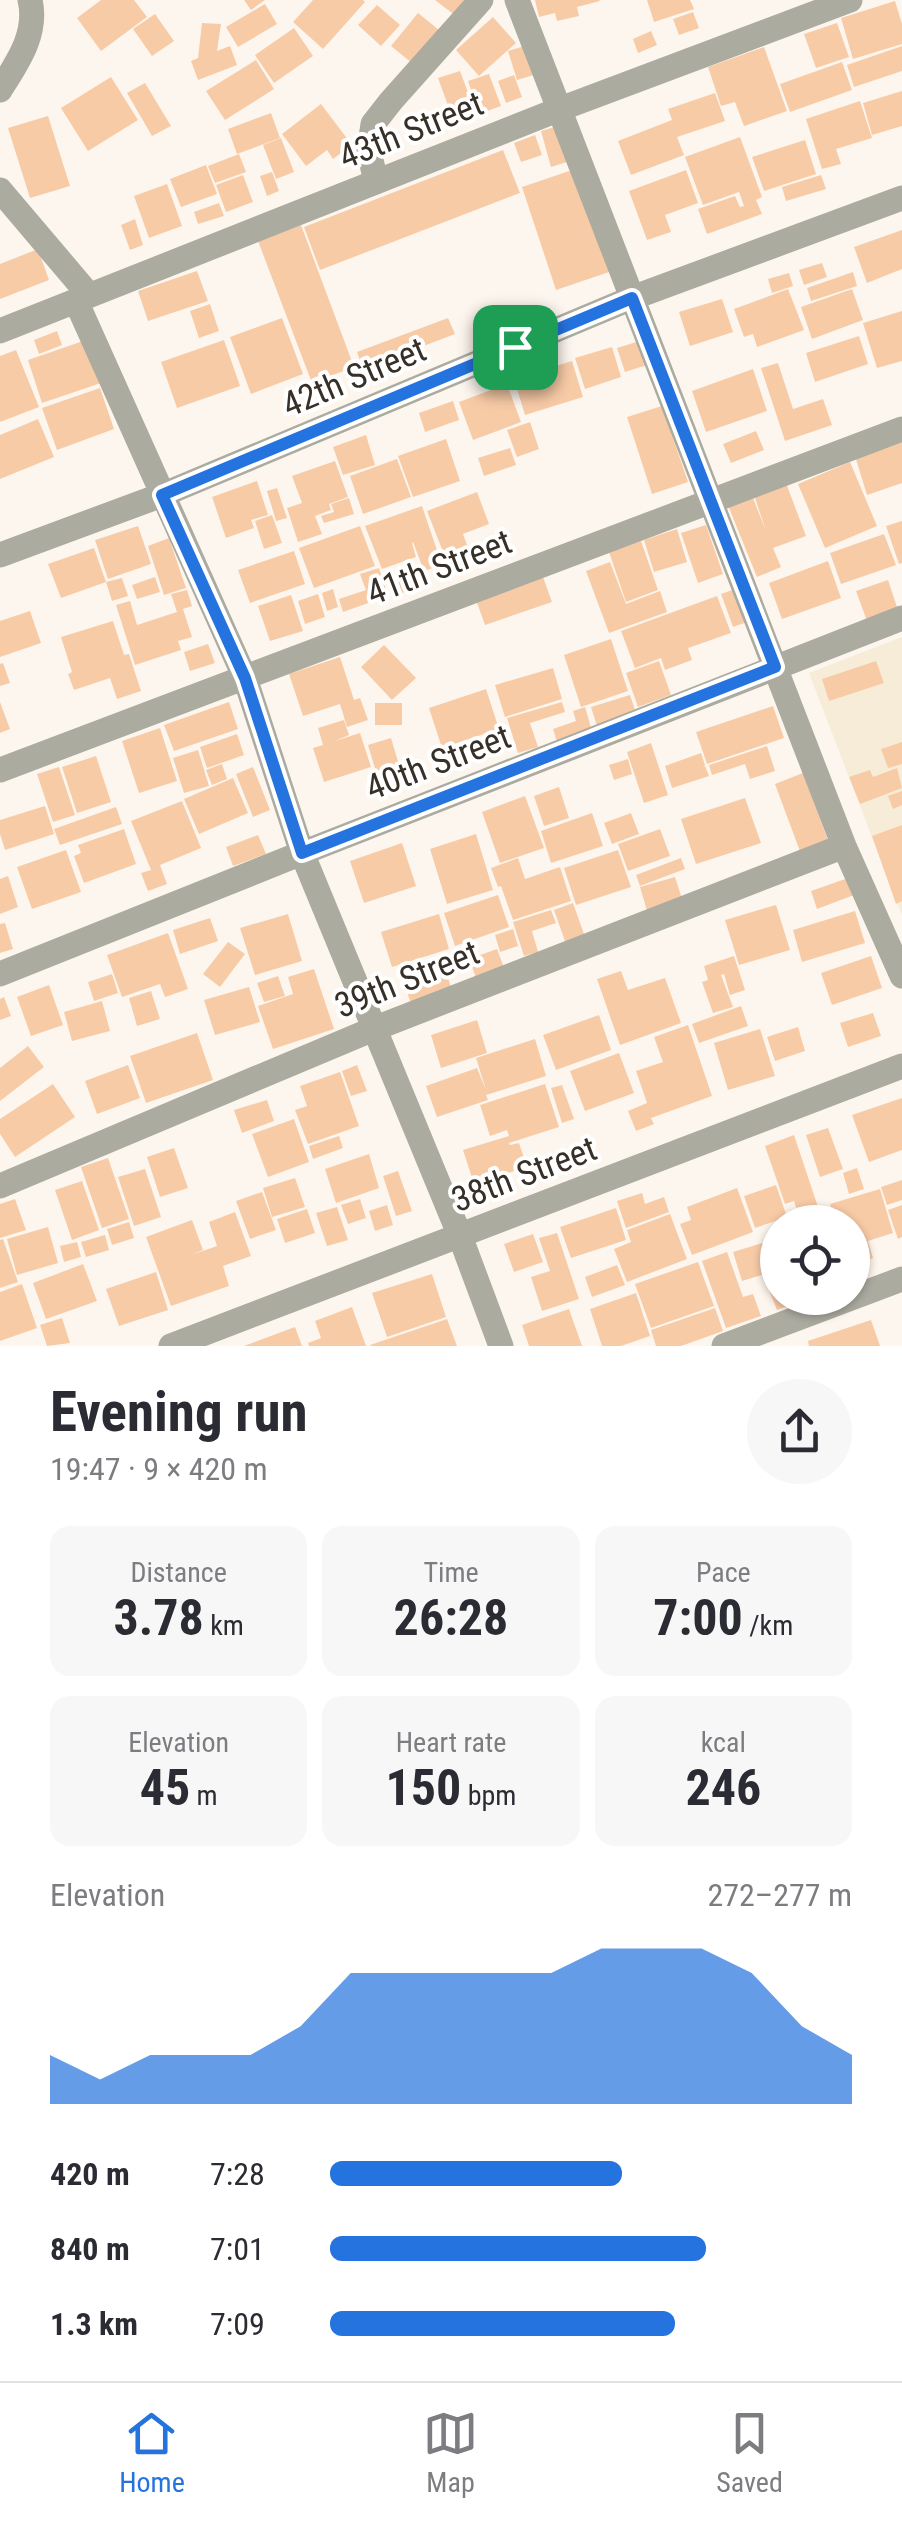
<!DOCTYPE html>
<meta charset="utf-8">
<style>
:root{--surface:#fff;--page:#f7f7f7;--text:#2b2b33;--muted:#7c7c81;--line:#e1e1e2;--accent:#2573df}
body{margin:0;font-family:"Roboto Condensed",sans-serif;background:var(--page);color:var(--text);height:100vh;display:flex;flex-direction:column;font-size:38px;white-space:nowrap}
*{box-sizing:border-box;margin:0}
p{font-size:32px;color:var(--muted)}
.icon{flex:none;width:55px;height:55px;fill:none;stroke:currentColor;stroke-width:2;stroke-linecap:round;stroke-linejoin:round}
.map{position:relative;height:1346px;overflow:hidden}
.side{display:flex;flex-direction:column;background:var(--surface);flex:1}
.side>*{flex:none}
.fabs{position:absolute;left:760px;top:1205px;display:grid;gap:20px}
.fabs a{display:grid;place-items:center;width:110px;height:110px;border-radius:50%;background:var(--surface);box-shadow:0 2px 8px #0004;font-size:50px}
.pin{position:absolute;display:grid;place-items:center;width:85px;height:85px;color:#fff;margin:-42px;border-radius:20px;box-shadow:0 5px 15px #0006}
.round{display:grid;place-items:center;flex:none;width:105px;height:105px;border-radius:52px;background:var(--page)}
.overview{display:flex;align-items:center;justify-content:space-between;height:170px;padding:0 50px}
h1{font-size:55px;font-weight:700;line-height:75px}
.figures{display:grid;grid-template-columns:repeat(3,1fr);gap:15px;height:170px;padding:10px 50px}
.figures div{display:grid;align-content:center;border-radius:20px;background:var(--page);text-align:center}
.figures b{font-size:50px;font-weight:700}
.figures small{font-size:28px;font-weight:400}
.figures p{font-size:28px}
.chart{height:280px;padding:20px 50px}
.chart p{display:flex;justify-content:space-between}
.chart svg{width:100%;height:180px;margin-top:10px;fill:var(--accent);opacity:.7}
ul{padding:0 50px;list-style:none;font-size:32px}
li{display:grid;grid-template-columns:160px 120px 1fr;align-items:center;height:75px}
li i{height:25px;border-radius:12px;background:var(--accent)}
.dock{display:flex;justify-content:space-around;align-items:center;height:140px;border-top:2px solid var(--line);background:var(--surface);font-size:28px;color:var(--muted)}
.dock a{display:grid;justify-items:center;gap:5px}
.dock .selected{color:var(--accent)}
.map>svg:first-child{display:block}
</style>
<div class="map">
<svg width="902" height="1346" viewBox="0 0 902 1346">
<rect width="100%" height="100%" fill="#fdf6ee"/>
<!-- commercial -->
<path fill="#f7ecd7" d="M902 637V915L809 673Z"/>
<!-- building -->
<path fill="#f8cba7" d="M101 0H134L147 17 101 51 77 18Z
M244 0H265L251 10Z
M313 0H363L365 2 323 49 293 22Z
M435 0H464L470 5 460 19Z
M535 0H599L600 1 577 7 579 16 557 21 555 13 539 17Z
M647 0H690L694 9 654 22Z
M895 1 902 24V44L853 59 841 18Z
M265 4 277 24 238 47 226 27Z
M377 5 400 25 381 46 358 25Z
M693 12 699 28 679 35 673 19Z
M418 13 444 34 417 67 391 46Z
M155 14 174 41 152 56 133 29Z
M493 17 516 43 479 76 456 50Z
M202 23 221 24 217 51 230 46 237 65 198 80 191 61 198 58Z
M837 23 849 57 816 68 804 34Z
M294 28 313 56 274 83 255 55Z
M651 31 657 45 638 53 633 39Z
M528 45 537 74 517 80 508 51Z
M902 46V71L854 87 847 65Z
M764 47 787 111 744 126 735 102 721 106 708 67Z
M256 60 274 89 225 120 206 91Z
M842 62 852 90 790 112 780 84Z
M460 71 476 114 454 122 438 78Z
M489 74 501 106 479 114 468 81Z
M514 75 522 97 506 103 498 81Z
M111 77 138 120 88 151 61 108Z
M145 83 171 126 152 136 127 93Z
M902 91V126L872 135 863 103Z
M715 93 725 121 677 137 684 155 631 175 618 141 672 120 668 109Z
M860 101 872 138 836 149 841 164 822 169 806 119Z
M321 104 352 145 333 159 327 150 306 166 282 134Z
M271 113 280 138 237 154 228 129Z
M48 116 70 186 30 198 8 128Z
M558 126 567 162 551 167 541 131Z
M535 135 542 155 521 162 514 143Z
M740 137 762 197 756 200 762 214 707 234 698 209 735 196 740 207 744 206 739 192 703 205 685 157Z
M281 138 294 172 276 179 263 145Z
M805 140 816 174 764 191 752 157Z
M503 150 520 193 320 270 304 227Z
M239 154 246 172 215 183 208 166Z
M206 165 217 194 181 207 170 179Z
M581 167 615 270 556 290 522 187Z
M686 170 698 203 665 215 671 232 647 240 629 191Z
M272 172 279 191 267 196 260 176Z
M243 175 253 202 226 212 216 185Z
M821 175 826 189 786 201 782 187Z
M167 184 182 226 149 238 134 196Z
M219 203 224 216 198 224 194 212Z
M135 219 143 245 130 250 121 225Z
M301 225 354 367 312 383 258 241Z
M902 230V269L867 283 854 247Z
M38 249 49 280 0 299V264Z
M822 263 827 277 804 285 799 270Z
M197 271 208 301 148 321 138 291Z
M853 272 857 286 811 301 807 288Z
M789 273 793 286 772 293 768 279Z
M788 289 804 330 757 347 753 334 744 337 734 309Z
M852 289 863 320 812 339 801 307Z
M722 299 733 332 690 346 679 312Z
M210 304 219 331 199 338 190 311Z
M902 311V361L877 368 863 323Z
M282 318 303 374 251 394 230 337Z
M448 318 455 334 363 369 357 352Z
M57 331 62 345 39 354 34 340Z
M859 336 868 364 815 382 806 353Z
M86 340 101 383 42 403 28 360Z
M224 340 240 386 177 408 161 362Z
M643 340 650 364 625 372 617 348Z
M612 347 621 377 585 389 575 358Z
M16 350 39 407 0 422V356Z
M572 361 583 397 525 415 514 379Z
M778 363 793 409 823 399 832 425 785 441 761 368Z
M753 369 767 411 706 432 692 391Z
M507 384 521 422 473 440 459 402Z
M100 388 114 429 57 450 42 408Z
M453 401 459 420 425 432 419 413Z
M662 406 688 482 652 494 627 417Z
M38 419 54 457 0 479V435Z
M530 422 539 449 517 457 507 430Z
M756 431 764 450 731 463 723 444Z
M366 435 375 465 343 475 333 447Z
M446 439 460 481 413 497 398 456Z
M902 441V483L867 495 855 456Z
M510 448 516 465 484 476 478 458Z
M397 459 411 497 363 514 350 476Z
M335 461 348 497 329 504 331 510 315 516 322 534 298 542 287 508 302 503 292 476Z
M850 462 877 526 825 548 798 484Z
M257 481 268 515 251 520 254 528 226 538 212 497Z
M786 483 806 536 773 548 781 567 757 577 727 503 751 493 766 531 754 495Z
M277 488 287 518 276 521 267 491Z
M477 492 489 524 463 534 470 553 447 562 427 511Z
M349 498 354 514 324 523 321 516 334 512 331 504Z
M422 506 442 565 424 571 413 542 412 543 416 557 382 569 365 526Z
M272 515 282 543 264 549 255 521Z
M902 521V563L899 564 886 526Z
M706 525 723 574 698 583 681 533Z
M138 526 151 564 108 579 95 540Z
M360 526 375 566 314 588 299 548Z
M677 529 687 562 654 572 644 540Z
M884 534 896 565 841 584 830 553Z
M169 538 186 588 164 595 148 546Z
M641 541 658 590 626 602 609 552Z
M94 548 106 582 61 598 48 564Z
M294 551 305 584 250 603 238 570Z
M828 561 841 598 782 619 769 583Z
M610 562 626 604 660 591 667 612 609 633 586 571Z
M379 568 388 596 343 612 339 599 366 590 360 574Z
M422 570 427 584 402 593 397 578Z
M155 577 160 592 137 599 132 585Z
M543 577 552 602 485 625 476 600Z
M122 578 128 596 112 601 106 582Z
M888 580 898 610 867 621 856 591Z
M333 589 338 607 327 611 322 593Z
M735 589 747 622 733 627 721 594Z
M187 590 192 606 183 609 192 637 178 641 181 650 135 665 116 605 130 601 137 625 177 612 171 594Z
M318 594 325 617 305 624 298 601Z
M291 595 303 631 270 641 258 606Z
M717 596 731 633 688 648 692 660 665 670 661 658 635 668 621 631Z
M30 611 41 643 0 657V621Z
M113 621 124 655 129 654 141 691 117 699 110 678 74 690 68 674 72 672 61 637Z
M611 639 628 691 581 707 564 655Z
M208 644 215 663 190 671 184 652Z
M384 645 416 678 392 700 361 667Z
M340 657 354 700 360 698 368 720 347 727 340 704 303 716 289 674Z
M659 661 671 695 638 707 626 673Z
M876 661 884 683 829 701 822 679Z
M3 663 10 683 0 686V664Z
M553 668 562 699 505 717 495 685Z
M486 689 499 729 442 748 429 708Z
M630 695 636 713 597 726 591 707Z
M0 702 10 729 0 733Z
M229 702 238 729 174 751 164 725Z
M562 702 565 712 530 723 538 747 518 753 507 718Z
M375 703H402V725H375Z
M773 706 784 738 707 764 696 732Z
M585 707 592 731 557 742 553 729 576 721 573 711Z
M344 720 349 735 335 741 360 733 371 767 324 782 313 748 323 745 318 728Z
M160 728 177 781 139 793 122 741Z
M237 734 244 755 207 768 200 747Z
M391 738 403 778 380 785 368 745Z
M902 742V764L888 768 881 749Z
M651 743 668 795 644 803 627 752Z
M767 746 775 771 750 779 745 764 712 775 709 765Z
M198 750 209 786 184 793 173 758Z
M701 753 705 765 703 767 705 766 709 776 672 788 665 766Z
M96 756 111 802 77 813 62 767Z
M628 759 632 774 614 780 609 765Z
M222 764 227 779 212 785 206 770Z
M59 767 75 815 53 822 37 774Z
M253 767 270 810 253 817 236 774Z
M897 768 902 788 860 804 849 777 870 770 873 777Z
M803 773 829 843 801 854 775 784Z
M233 778 248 813 199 834 184 799Z
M559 787 569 818 544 826 534 796Z
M902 791V805L893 809 888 796Z
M525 796 544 848 500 863 482 812Z
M745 798 761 843 696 864 681 819Z
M182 801 201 848 160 865 167 884 148 891 141 873 151 870 131 821Z
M45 806 54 834 5 850 0 834V820Z
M116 807 122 824 60 845 54 829Z
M592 813 603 846 551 863 541 831Z
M631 813 639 834 612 844 604 823Z
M902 825V901L896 904 872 836Z
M124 829 136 864 84 883 74 856 81 853 78 845Z
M660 829 670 856 628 871 618 844Z
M476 834 493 890 447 904 430 849Z
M258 835 266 854 233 866 226 847Z
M402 843 416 886 364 903 350 861Z
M66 850 81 892 32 909 17 867Z
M618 850 631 887 576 905 564 868Z
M518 858 525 879 560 867 571 901 513 920 501 886 498 887 491 868Z
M681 858 685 869 640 886 636 875Z
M8 876 18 907 0 914V879Z
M675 877 683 902 648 914 640 887Z
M848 878 854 895 817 909 811 891Z
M498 895 509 927 455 946 444 913Z
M573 903 585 937 566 944 554 910Z
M776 905 790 950 739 965 725 920Z
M551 910 556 923 532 931 538 952 524 956 513 922Z
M855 911 865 943 802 962 793 930Z
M288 914 302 961 255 975 240 928Z
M439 914 449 949 392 967 381 932Z
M210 918 218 941 180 954 173 930Z
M5 923 13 949 0 953V924Z
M513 929 518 946 500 952 495 935Z
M168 933 188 989 165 997 160 984 122 997 107 955Z
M228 942 245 954 220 987 203 974Z
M497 949 506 973 478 983 469 959Z
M734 956 745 990 730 995 724 974 721 975 733 1007 713 1013 702 982 708 980 704 966Z
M871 956 882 988 832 1005 821 973Z
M444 964 452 991 411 1004 402 976Z
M314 969 334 1029 273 1049 258 1006 293 994 288 977Z
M621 971 628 990 665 978 681 1023 620 1045 597 979Z
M112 974 118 993 94 1001 88 982Z
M278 976 285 996 264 1002 257 983Z
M49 985 63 1025 31 1036 17 997Z
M249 987 260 1022 215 1035 204 1000Z
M151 991 160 1019 137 1026 129 998Z
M4 997 11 1016 0 1020V999Z
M102 1001 110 1031 72 1041 64 1012Z
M741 1006 748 1026 699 1043 692 1024Z
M873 1013 881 1036 848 1047 840 1023Z
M599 1015 611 1050 556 1070 543 1035Z
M477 1020 487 1053 441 1068 431 1035Z
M688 1025 712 1096 651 1118 654 1124 636 1131 628 1111 647 1103 636 1071 663 1062 654 1037Z
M798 1027 805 1051 775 1061 767 1037Z
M760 1029 775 1076 728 1090 714 1043Z
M197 1033 213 1080 146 1103 130 1056Z
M535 1039 546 1076 486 1095 488 1100 437 1117 426 1086 477 1068 486 1090 476 1058Z
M28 1046 44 1067 0 1101V1068Z
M619 1053 634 1093 585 1111 570 1071Z
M128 1065 140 1098 97 1114 85 1081Z
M357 1065 367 1091 351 1096 342 1071Z
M340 1072 359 1126 308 1144 295 1110 307 1106 300 1086Z
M53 1084 75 1117 15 1157 0 1134V1119Z
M545 1084 559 1127 509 1143 510 1145 519 1143 527 1167 474 1184 463 1150 509 1136 507 1130 490 1136 480 1105Z
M562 1085 574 1119 562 1123 551 1088Z
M902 1098V1150L869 1162 852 1115Z
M267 1100 274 1121 242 1133 234 1110Z
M294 1119 309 1162 268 1177 252 1134Z
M828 1128 843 1169 820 1177 806 1135Z
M794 1135 818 1207 798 1214 794 1201 785 1204 765 1146Z
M339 1136 343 1148 313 1159 309 1146Z
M174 1148 188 1188 160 1197 147 1157Z
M369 1154 379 1188 336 1203 325 1169Z
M108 1158 129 1219 102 1228 81 1167Z
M857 1168 864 1189 849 1194 843 1173Z
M145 1169 161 1217 134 1226 118 1177Z
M398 1171 412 1211 396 1216 383 1176Z
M295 1178 305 1207 272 1217 263 1188Z
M902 1180V1200L887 1205 881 1187Z
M82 1181 99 1230 72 1240 55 1190Z
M776 1185 787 1217 755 1228 744 1196Z
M737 1188 753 1232 692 1255 680 1224 691 1220 687 1207Z
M880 1189 893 1233 868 1241 873 1258 852 1265V1222H836L830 1204Z
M262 1192 276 1230 250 1239 236 1201Z
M642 1193 645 1204 664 1197 669 1212 626 1228 617 1201Z
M15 1199 26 1230 0 1238V1204Z
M360 1199 366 1218 348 1224 341 1205Z
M387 1205 393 1225 375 1231 369 1211Z
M902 1205V1237L898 1239 888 1210Z
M337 1207 348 1240 327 1246 316 1213Z
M616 1208 626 1240 571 1258 560 1227Z
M307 1209 315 1233 285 1243 277 1219Z
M235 1212 251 1256 223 1266 229 1286 171 1306 146 1237 192 1220 203 1250 191 1255 217 1246 209 1222Z
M670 1214 687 1259 627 1282 614 1249 631 1242 627 1230Z
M129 1222 134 1238 112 1245 107 1229Z
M48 1227 58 1263 17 1275 7 1239Z
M557 1233 579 1299 542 1311 531 1277 550 1271 539 1238Z
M533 1234 543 1262 514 1272 504 1244Z
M105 1235 109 1250 86 1257 81 1242Z
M3 1239 18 1282 0 1288V1240Z
M772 1240 778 1258V1270L742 1281 733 1252Z
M77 1242 81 1257 64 1262 60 1246Z
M727 1252 743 1297 753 1294 761 1316 726 1328 702 1261Z
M698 1262 714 1306 651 1328 635 1284Z
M83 1264 97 1301 46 1319 33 1283Z
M617 1265 625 1285 592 1297 585 1277Z
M156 1272 168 1310 119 1326 106 1289Z
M432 1274 446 1317 387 1337 372 1293Z
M22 1284 37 1328 0 1341V1292Z
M778 1287V1298H809L777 1310 769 1290Z
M636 1293 650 1336 621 1346H602L590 1309Z
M352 1307 366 1346H309L308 1343 321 1338 315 1321Z
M715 1308 723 1331 681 1346H656L651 1330Z
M569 1309 582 1346H529L522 1325Z
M62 1318 70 1343 47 1346 40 1325Z
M447 1319 457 1346H371L370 1345Z
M871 1320 880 1346H809L808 1341Z
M295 1327 302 1346H244Z"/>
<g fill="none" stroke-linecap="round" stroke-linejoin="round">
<!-- street -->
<path stroke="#ababa0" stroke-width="25" d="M517 0 844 846 902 976
M0 90C17 63 38 34 30 0
M376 182 369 151 373 124 391 101 481 0
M0 190 89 295
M76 301 245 678 302 853 460 1236 501 1346
M0 331 560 109 850 0
M0 555 162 495 632 298 902 198
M0 770 902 429
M0 974 302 853 902 618
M0 1186 376 1028 844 846
M171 1346 902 1066
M724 1346 902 1279"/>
</g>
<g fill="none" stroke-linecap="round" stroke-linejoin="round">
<defs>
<path id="route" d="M632 298 775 667 302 853 245 678 162 495Z"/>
</defs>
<!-- route casing -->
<use href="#route" stroke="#fff" stroke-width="20"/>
<!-- route -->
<use href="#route" stroke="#2573df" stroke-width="12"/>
</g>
<g text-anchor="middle" stroke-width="8" stroke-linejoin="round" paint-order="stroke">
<!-- street labels -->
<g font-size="35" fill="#373028" stroke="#fff">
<text transform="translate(411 130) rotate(-22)" y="12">43th Street</text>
<text transform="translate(354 377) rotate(-23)" y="12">42th Street</text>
<text transform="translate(439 567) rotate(-21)" y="12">41th Street</text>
<text transform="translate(438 762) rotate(-21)" y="12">40th Street</text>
<text transform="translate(407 979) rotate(-22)" y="12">39th Street</text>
<text transform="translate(524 1174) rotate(-21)" y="12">38th Street</text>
</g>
</g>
</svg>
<div class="fabs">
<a><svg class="icon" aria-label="locate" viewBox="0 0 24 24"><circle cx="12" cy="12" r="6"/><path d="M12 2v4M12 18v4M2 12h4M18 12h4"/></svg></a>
</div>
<div class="pin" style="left:515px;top:347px;background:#1e9e55"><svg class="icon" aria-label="arrive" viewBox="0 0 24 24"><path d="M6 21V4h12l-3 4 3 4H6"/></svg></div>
</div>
<section class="side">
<div class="overview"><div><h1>Evening run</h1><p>19:47 · 9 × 420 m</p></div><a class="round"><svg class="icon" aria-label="share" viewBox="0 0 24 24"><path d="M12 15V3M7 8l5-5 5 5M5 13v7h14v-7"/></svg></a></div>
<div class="figures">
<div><p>Distance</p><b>3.78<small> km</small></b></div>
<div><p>Time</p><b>26:28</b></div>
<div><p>Pace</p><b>7:00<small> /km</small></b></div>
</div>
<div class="figures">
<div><p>Elevation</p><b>45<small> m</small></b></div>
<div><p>Heart rate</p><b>150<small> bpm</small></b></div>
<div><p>kcal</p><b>246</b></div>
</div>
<div class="chart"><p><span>Elevation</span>272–277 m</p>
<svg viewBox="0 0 160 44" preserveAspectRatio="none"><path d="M0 44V32L10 38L20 32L30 32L40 32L50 25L60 12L70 12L80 12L90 12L100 12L110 6L120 6L130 6L140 12L150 25L160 32V44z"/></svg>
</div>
<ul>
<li><b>420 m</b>7:28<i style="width:56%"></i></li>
<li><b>840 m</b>7:01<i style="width:72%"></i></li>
<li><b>1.3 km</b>7:09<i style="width:66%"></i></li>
</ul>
</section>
<nav class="dock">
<a class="selected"><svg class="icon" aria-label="home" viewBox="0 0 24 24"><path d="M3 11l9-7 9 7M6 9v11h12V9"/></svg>Home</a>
<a><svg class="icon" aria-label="map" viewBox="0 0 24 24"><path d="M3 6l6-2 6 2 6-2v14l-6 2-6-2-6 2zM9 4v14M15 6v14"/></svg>Map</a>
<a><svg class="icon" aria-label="saved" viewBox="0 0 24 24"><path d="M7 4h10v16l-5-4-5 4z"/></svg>Saved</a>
</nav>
